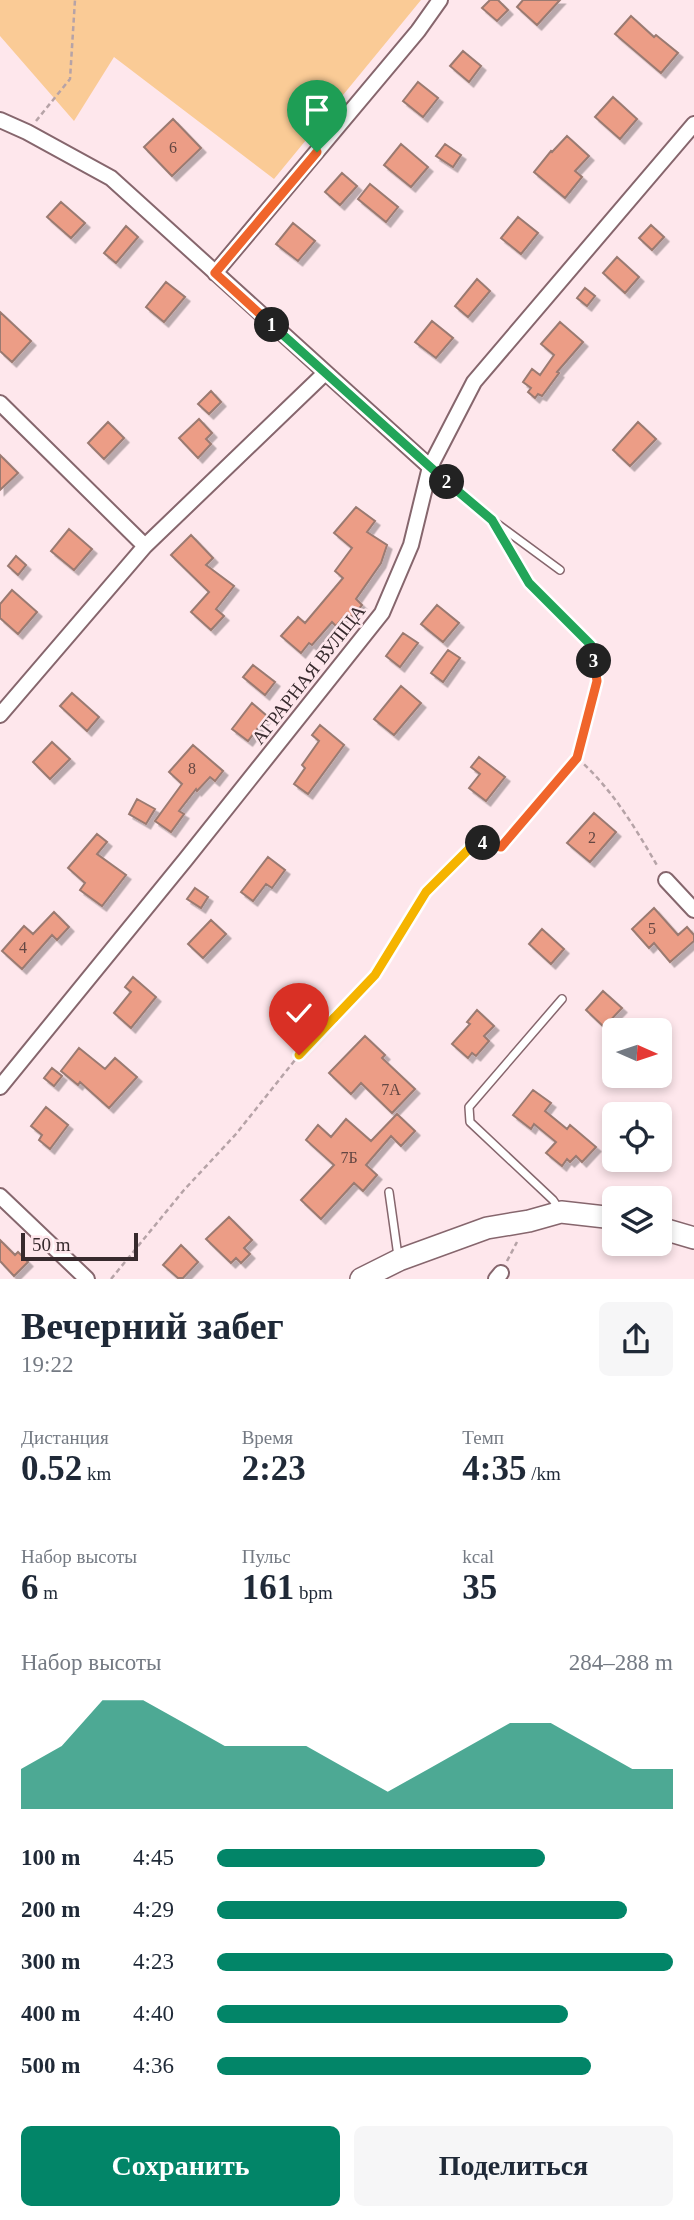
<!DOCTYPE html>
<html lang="ru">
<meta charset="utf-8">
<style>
:root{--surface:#fff;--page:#f6f6f7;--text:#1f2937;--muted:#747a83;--accent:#028568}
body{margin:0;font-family:Georgia,serif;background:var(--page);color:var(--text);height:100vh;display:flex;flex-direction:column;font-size:26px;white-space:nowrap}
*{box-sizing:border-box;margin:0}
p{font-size:23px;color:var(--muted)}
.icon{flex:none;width:38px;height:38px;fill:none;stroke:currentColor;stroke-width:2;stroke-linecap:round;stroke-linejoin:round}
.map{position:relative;height:1279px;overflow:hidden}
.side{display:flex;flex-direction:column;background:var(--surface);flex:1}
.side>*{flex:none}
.needle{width:46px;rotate:93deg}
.fabs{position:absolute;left:602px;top:1018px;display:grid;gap:14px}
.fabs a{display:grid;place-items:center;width:70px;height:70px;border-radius:10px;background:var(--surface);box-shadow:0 4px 10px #0003;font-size:35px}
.scale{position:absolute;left:21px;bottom:18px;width:117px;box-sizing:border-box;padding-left:7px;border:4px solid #372a2d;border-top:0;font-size:19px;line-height:24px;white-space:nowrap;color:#372a2d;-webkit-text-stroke:5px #fee7ec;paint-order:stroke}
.pin{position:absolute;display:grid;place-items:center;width:60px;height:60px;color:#fff;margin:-72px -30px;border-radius:50% 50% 50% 0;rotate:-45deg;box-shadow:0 0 7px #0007}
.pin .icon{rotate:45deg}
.km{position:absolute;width:35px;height:35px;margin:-18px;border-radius:50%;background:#222;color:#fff;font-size:19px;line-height:35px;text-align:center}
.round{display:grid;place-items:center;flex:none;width:74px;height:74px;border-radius:10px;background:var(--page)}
.summary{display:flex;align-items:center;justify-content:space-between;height:119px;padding:0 21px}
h1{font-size:38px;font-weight:700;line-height:52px}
.metrics{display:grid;grid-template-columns:repeat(3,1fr);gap:10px;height:119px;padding:7px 21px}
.metrics div{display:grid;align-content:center}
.metrics b{font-size:35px;font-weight:700}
.metrics small{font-size:19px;font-weight:400}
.metrics p{font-size:19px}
.chart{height:196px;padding:14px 21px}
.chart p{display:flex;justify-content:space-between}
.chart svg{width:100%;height:126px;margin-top:7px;fill:var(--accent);opacity:.7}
.button{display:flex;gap:14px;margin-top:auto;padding:14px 21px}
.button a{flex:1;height:80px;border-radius:10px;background:var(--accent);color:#fff;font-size:28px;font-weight:700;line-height:80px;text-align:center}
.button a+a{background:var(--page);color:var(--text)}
ul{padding:0 21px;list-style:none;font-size:23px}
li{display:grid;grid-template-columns:112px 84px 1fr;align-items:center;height:52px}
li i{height:18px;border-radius:9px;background:var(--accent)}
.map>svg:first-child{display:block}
</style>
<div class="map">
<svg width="694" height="1279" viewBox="0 0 694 1279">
<defs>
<filter id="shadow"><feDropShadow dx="4.5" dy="4.5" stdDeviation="0" flood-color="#0004"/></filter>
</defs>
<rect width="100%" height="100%" fill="#fee7ec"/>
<!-- green -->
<path fill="#facb96" d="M0 0H421L274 179 114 57 74 121 0 36Z"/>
<!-- building -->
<path fill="#ec9d86" stroke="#9a7a71" stroke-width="2" filter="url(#shadow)" d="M490 0H498L508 10 497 21 482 8Z
M523 0H560L537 25 517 7Z
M631 16 654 37 656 35 678 53 661 73 615 34Z
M463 51 481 66 469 82 450 66Z
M418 82 438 98 423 117 403 101Z
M613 97 637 119 620 139 595 117Z
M173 119 201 148 172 176 144 147Z
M567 136 589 156 575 171 582 177 565 198 534 172 551 151 552 152Z
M401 144 428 167 411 187 384 165Z
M445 144 461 155 453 167 436 156Z
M342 173 357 186 340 205 325 192Z
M370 184 398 207 386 222 358 199Z
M61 202 85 223 71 238 47 217Z
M518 217 538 233 521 254 501 238Z
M293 223 315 241 298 261 276 244Z
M651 225 664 237 652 250 639 238Z
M126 226 138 237 116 263 104 253Z
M617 257 639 277 625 293 603 273Z
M477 279 490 291 468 317 455 306Z
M166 282 185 297 164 322 146 307Z
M585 288 595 296 587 306 577 298Z
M0 312 31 341 12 362 0 351Z
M432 321 453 338 436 358 415 342Z
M560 322 583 342 557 372 559 373 542 396 538 394 535 398 528 392 531 388 523 382 532 369 540 375 554 355 541 344Z
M211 391 221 402 209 414 198 404Z
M199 419 212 433 206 439 211 444 198 458 179 438Z
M108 422 124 438 104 459 88 443Z
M638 422 656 439 630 466 613 450Z
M0 455 18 473 0 490Z
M356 507 375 521 367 532 387 545 381 563 356 599 362 605 352 617 347 613 336 626 332 622 312 645 309 643 301 653 281 636 298 617 305 623 343 578 335 571 352 548 334 533Z
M69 529 92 549 74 570 51 551Z
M191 535 213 558 206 565 234 586 216 609 224 616 211 630 191 612 209 592 171 555Z
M16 556 26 565 18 575 8 566Z
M12 590 37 612 18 634 0 618V604Z
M437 605 459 623 443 642 421 624Z
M403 633 418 643 400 667 386 656Z
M448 650 460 658 443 682 431 673Z
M253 665 275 682 265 695 243 677Z
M401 686 421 703 394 735 374 719Z
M72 693 99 717 87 731 60 706Z
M252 703 267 716 248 741 232 729Z
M320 725 344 745 308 794 294 784 305 768 302 765 319 741 312 735Z
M52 742 70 759 50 779 33 762Z
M193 745 223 771 215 781 210 777 197 791 196 789 179 811 184 814 171 832 155 821 182 784 169 772Z
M479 757 505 777 486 801 469 788 480 774 471 767Z
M137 799 155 809 146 824 129 814Z
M594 813 616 832 590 862 567 843Z
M97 834 107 842 97 854 126 875 102 906 80 890 85 883 68 868Z
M268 857 285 870 272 888 266 884 253 901 241 892Z
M195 888 208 897 201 908 187 899Z
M654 908 678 935 687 927 694 935V941L670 962 654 943 649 948 632 929Z
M54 912 69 927 57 940 52 935 22 969 2 951 24 926 33 934Z
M211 920 226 934 203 958 188 944Z
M542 929 564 949 551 964 529 944Z
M133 977 156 997 131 1028 114 1013 131 992 125 987Z
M603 991 622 1008 604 1027 586 1010Z
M477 1010 494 1026 484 1036 489 1041 476 1056 472 1053 468 1058 452 1044 470 1024 467 1022Z
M365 1036 385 1055 382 1058 415 1089 392 1113 361 1083 351 1094 329 1073Z
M79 1048 105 1069 115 1058 137 1077 109 1108 80 1082 78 1085 61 1071Z
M52 1068 62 1076 54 1086 44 1078Z
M533 1090 551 1103 545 1111 567 1129 570 1125 596 1147 582 1162 576 1156 570 1162 567 1159 562 1166 546 1153 556 1142 534 1124 531 1129 513 1115Z
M46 1107 68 1125 50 1149 39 1140 42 1135 31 1126Z
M397 1114 415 1131 401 1146 391 1136 366 1165 377 1175 363 1191 354 1183 321 1219 301 1200 334 1165 306 1140 318 1125 331 1137 346 1119 371 1141Z
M229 1217 252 1240 244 1248 250 1254 241 1263 236 1258 231 1263 206 1239Z
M0 1240 15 1255 18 1252 28 1262 14 1276 0 1261Z
M181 1245 198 1262 183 1278H178L163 1265Z"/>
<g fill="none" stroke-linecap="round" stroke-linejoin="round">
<defs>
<path id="service" d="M431 468 492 520 560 570
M389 1192 398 1256
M559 1209 553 1200 470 1122 469 1107 562 999"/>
<path id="minor" d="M0 120 27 132 111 178 430 467
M215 273 418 31 440 0
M0 403 145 546
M0 715 145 546 325 373
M666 880 694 910
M0 1087 186 859 382 613 411 545 430 467 474 382 694 124
M0 1196 87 1279
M496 1279 501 1273"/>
<path id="secondary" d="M660 1228 694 1238
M361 1279 399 1260 487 1228 529 1221 561 1212 614 1218"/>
</defs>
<!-- service casing -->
<use href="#service" stroke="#86666d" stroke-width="10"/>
<!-- minor casing -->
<use href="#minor" stroke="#86666d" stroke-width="18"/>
<!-- secondary casing -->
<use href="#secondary" stroke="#86666d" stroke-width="24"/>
<!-- path -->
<path stroke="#b6a3a7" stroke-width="2.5" stroke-dasharray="5 3.5" stroke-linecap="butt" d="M36 121 70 79 75 0
M508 547 529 583 591 645 597 681 577 758C611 787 636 829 658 867
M507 1261 517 1242
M111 1279 184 1190 236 1134 299 1055 375 976 426 892 477 841 501 847 577 758"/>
<!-- service -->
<use href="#service" stroke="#fff" stroke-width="7"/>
<!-- minor -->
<use href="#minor" stroke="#fff" stroke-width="14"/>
<!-- secondary -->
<use href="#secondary" stroke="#fff" stroke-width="21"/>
</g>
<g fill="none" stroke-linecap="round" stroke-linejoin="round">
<defs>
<path id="split-1" d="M272 325 215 273 317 152"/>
<path id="split-2" d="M272 325 447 482"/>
<path id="split-3" d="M447 482 492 520 529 583 591 645 594 661"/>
<path id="split-4" d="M483 843 501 847 577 758 597 681 594 661"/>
<path id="split-5" d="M334 1018 375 975 426 892 477 841 483 843"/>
<path id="split-6" d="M299 1055 334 1018"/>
</defs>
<!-- split-1 casing -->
<use href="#split-1" stroke="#fff" stroke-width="14"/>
<!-- split-2 casing -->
<use href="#split-2" stroke="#fff" stroke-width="14"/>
<!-- split-3 casing -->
<use href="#split-3" stroke="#fff" stroke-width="14"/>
<!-- split-4 casing -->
<use href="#split-4" stroke="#fff" stroke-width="14"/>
<!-- split-5 casing -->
<use href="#split-5" stroke="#fff" stroke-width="14"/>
<!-- split-6 casing -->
<use href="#split-6" stroke="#fff" stroke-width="14"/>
<!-- split-1 -->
<use href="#split-1" stroke="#f0652b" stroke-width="9"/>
<!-- split-2 -->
<use href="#split-2" stroke="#22a559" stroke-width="9"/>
<!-- split-3 -->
<use href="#split-3" stroke="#22a559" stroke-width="9"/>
<!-- split-4 -->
<use href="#split-4" stroke="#f0652b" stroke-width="9"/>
<!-- split-5 -->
<use href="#split-5" stroke="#f5b400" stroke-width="9"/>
<!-- split-6 -->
<use href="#split-6" stroke="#f5b400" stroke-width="9"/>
</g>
<g text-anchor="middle" stroke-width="5" stroke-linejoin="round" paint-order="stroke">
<!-- number labels -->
<g font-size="16" fill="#644743">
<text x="173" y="153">6</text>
<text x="192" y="774">8</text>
<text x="592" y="843">2</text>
<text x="652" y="934">5</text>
<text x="23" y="953">4</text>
<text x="391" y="1095">7А</text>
<text x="349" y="1163">7Б</text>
</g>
<!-- street labels -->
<g font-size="19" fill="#372a2d" stroke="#fee7ec">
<text transform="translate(308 674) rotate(-52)" y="7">АГРАРНАЯ ВУЛІЦА</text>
</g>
</g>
</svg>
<div class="fabs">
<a><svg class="needle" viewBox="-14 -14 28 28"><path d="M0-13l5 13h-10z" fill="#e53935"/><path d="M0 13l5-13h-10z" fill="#747a83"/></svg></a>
<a><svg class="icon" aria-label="locate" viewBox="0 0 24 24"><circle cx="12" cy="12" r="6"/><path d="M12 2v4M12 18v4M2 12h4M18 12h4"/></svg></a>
<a><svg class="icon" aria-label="layers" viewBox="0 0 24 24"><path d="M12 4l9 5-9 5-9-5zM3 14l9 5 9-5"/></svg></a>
</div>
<div class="scale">50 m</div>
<div class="pin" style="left:317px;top:152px;background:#1e9e55"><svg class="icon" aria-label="arrive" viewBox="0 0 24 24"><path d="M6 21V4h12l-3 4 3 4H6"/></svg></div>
<div class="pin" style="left:299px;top:1055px;background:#d93025"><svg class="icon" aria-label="check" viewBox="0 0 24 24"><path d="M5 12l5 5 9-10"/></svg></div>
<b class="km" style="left:272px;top:325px">1</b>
<b class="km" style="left:447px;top:482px">2</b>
<b class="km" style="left:594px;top:661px">3</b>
<b class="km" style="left:483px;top:843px">4</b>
</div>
<section class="side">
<div class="summary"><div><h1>Вечерний забег</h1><p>19:22</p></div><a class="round"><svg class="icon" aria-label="share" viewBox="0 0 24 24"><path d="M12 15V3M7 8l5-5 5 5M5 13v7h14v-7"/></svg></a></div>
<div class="metrics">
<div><p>Дистанция</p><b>0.52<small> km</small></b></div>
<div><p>Время</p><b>2:23</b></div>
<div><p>Темп</p><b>4:35<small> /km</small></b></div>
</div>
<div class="metrics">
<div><p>Набор высоты</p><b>6<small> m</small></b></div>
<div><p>Пульс</p><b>161<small> bpm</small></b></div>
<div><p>kcal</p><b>35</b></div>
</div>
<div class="chart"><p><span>Набор высоты</span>284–288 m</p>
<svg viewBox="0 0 160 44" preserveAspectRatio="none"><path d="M0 44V30L10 22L20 6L30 6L40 14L50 22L60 22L70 22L80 30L90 38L100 30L110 22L120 14L130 14L140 22L150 30L160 30V44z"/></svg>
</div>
<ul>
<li><b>100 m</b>4:45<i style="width:72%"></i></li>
<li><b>200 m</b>4:29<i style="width:90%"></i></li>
<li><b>300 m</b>4:23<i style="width:100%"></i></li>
<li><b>400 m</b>4:40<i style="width:77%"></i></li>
<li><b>500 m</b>4:36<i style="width:82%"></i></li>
</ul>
<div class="button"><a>Сохранить</a><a>Поделиться</a></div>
</section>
